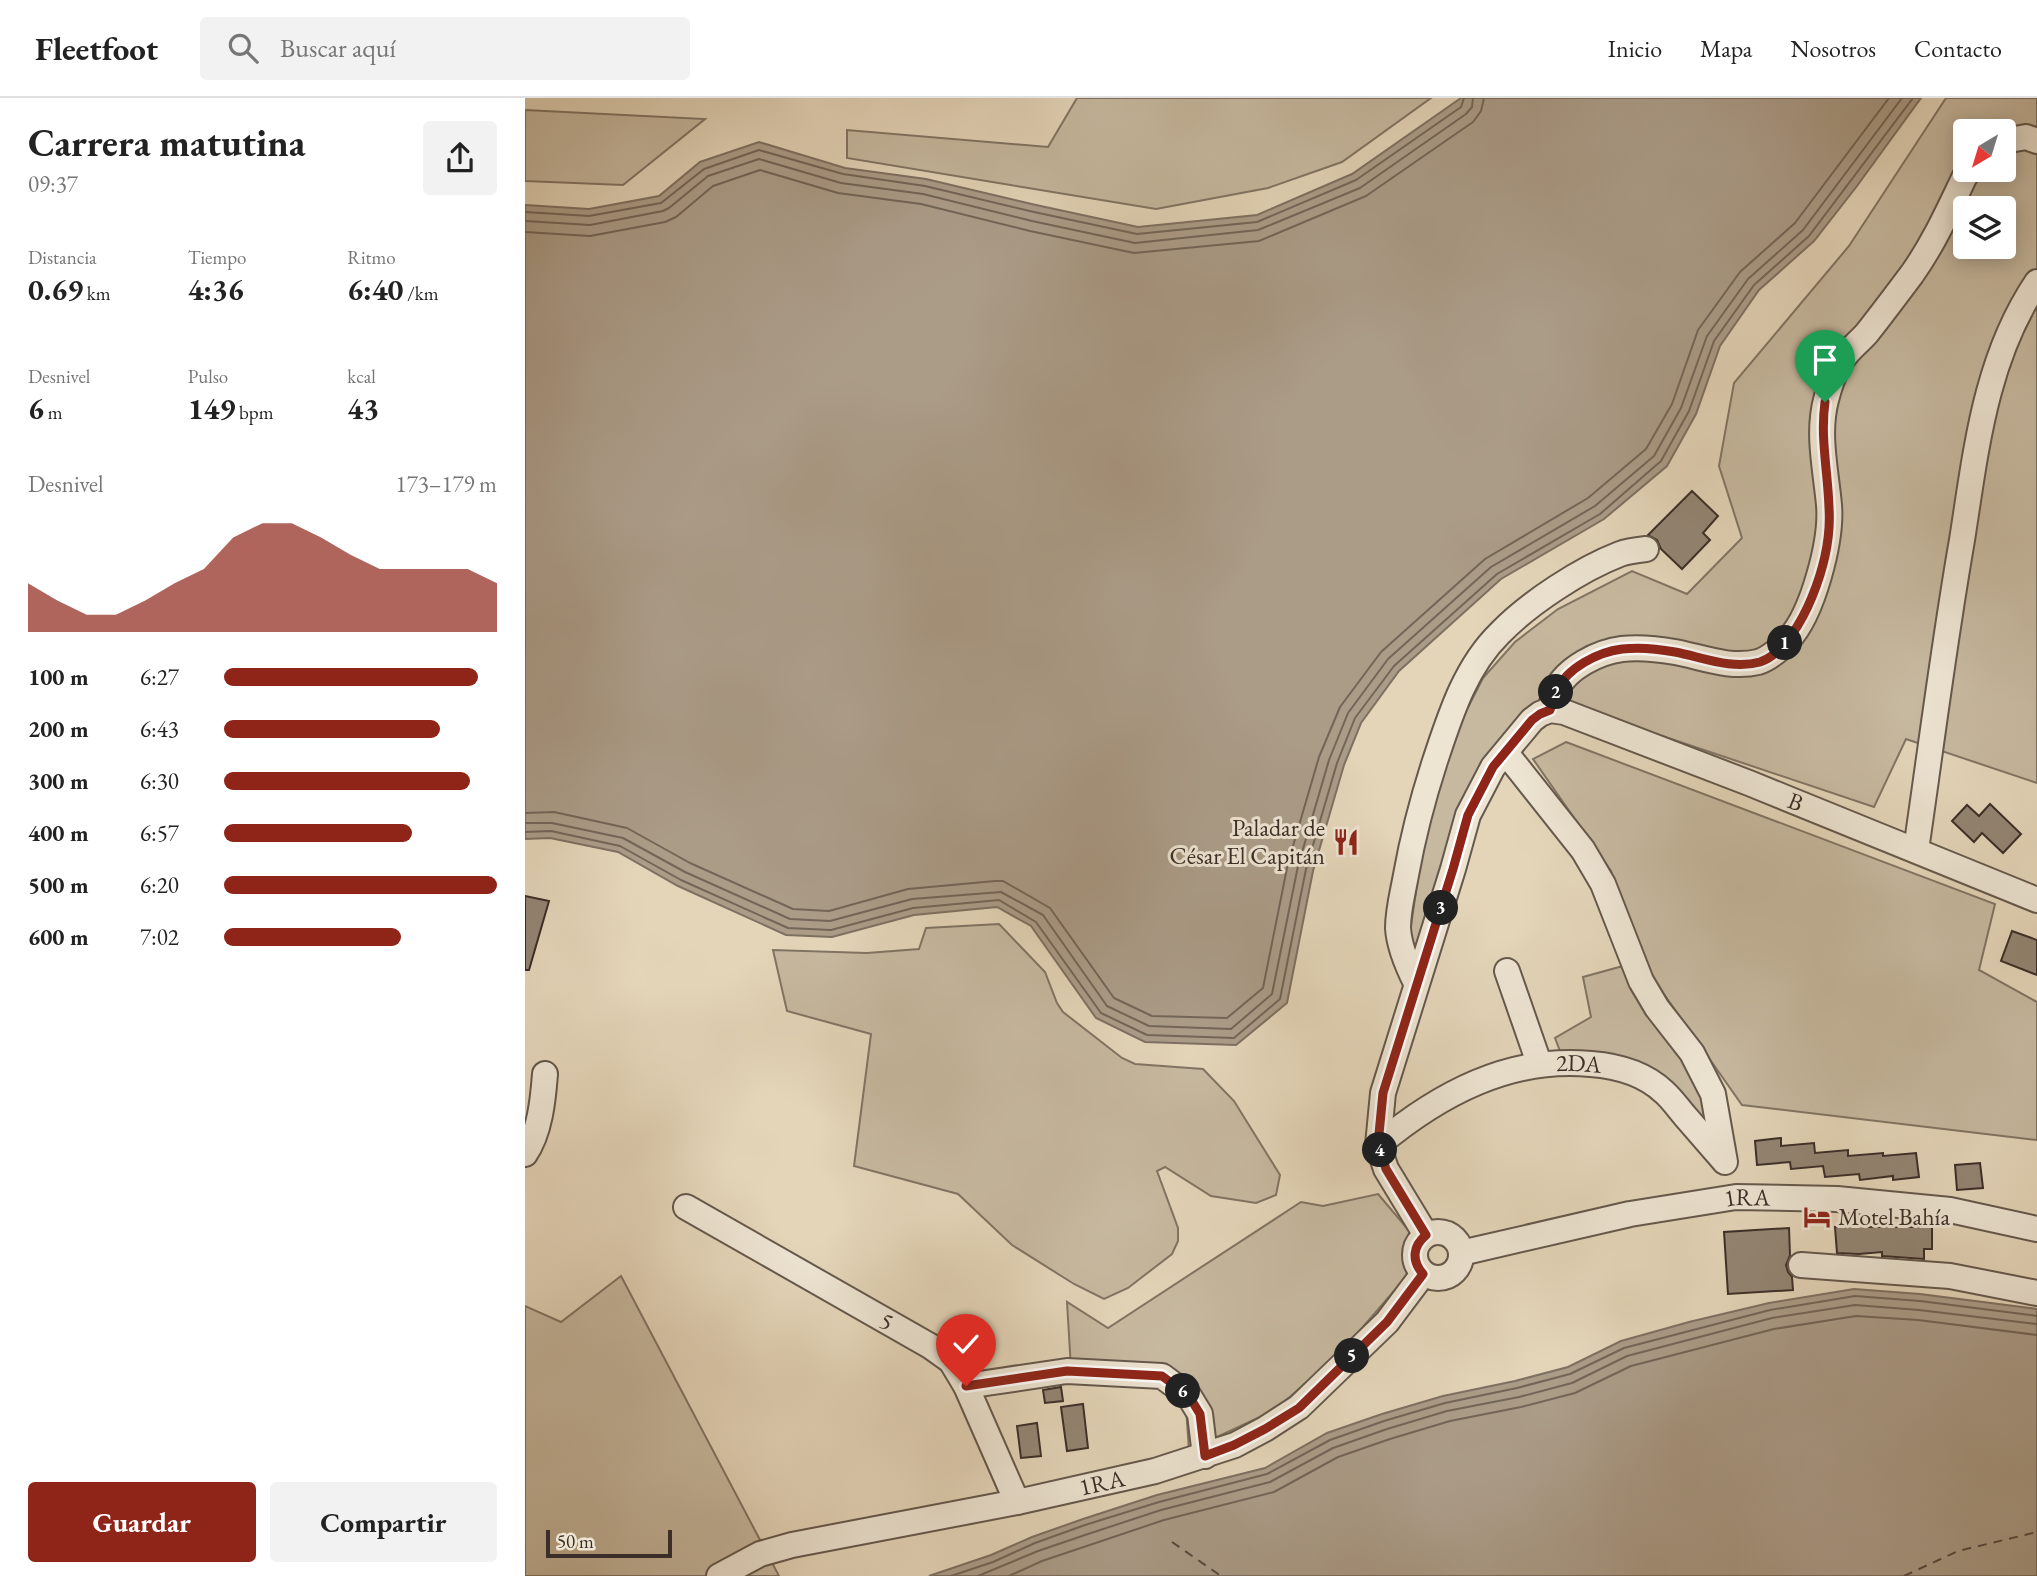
<!DOCTYPE html>
<html lang="es">
<meta charset="utf-8">
<style>
:root{--surface:#fff;--page:#f2f2f2;--text:#222;--muted:#767676;--line:#e0e0e0;--accent:#8f2418}
body{margin:0;font-family:"EB Garamond",serif;background:var(--page);color:var(--text);height:100vh;display:flex;flex-direction:column;font-size:26px;white-space:nowrap}
*{box-sizing:border-box;margin:0}
p{font-size:23px;color:var(--muted)}
.icon{flex:none;width:38px;height:38px;fill:none;stroke:currentColor;stroke-width:2;stroke-linecap:round;stroke-linejoin:round}
.map{position:relative;flex:1;overflow:hidden}
.drawer{display:flex;flex-direction:column;background:var(--surface);width:525px}
.drawer>*{flex:none}
.needle{width:46px;rotate:218deg}
.buttons{position:absolute;left:1428px;top:21px;display:grid;gap:14px}
.buttons a{display:grid;place-items:center;width:63px;height:63px;border-radius:7px;background:var(--surface);box-shadow:0 4px 18px #0003;font-size:35px}
.scale{position:absolute;left:21px;bottom:18px;width:126px;box-sizing:border-box;padding-left:7px;border:4px solid #3b2e28;border-top:0;font-size:19px;line-height:24px;white-space:nowrap;color:#3b2e28;-webkit-text-stroke:5px #ede4d2;paint-order:stroke}
.pin{position:absolute;display:grid;place-items:center;width:60px;height:60px;color:#fff;margin:-72px -30px;border-radius:50% 50% 50% 0;rotate:-45deg;box-shadow:0 0 7px #0007}
.pin .icon{rotate:45deg}
.km{position:absolute;width:35px;height:35px;margin:-18px;border-radius:50%;background:#222;color:#fff;font-size:19px;line-height:35px;text-align:center}
.round{display:grid;place-items:center;flex:none;width:74px;height:74px;border-radius:7px;background:var(--page)}
.overview{display:flex;align-items:center;justify-content:space-between;height:119px;padding:0 28px}
h1{font-size:38px;font-weight:700;line-height:52px}
.figures{display:grid;grid-template-columns:repeat(3,1fr);gap:10px;height:119px;padding:7px 28px}
.figures div{display:grid;align-content:center}
.figures b{font-size:30px;font-weight:700}
.figures small{font-size:19px;font-weight:400}
.figures p{font-size:19px}
.chart{height:196px;padding:14px 28px}
.chart p{display:flex;justify-content:space-between}
.chart svg{width:100%;height:126px;margin-top:7px;fill:var(--accent);opacity:.7}
.action{display:flex;gap:14px;margin-top:auto;padding:14px 28px}
.action a{flex:1;height:80px;border-radius:7px;background:var(--accent);color:#fff;font-size:28px;font-weight:700;line-height:80px;text-align:center}
.action a+a{background:var(--page);color:var(--text)}
ul{padding:0 28px;list-style:none;font-size:23px}
li{display:grid;grid-template-columns:112px 84px 1fr;align-items:center;height:52px}
li i{height:18px;border-radius:9px;background:var(--accent)}
header{display:flex;align-items:center;gap:42px;box-sizing:border-box;height:98px;padding:0 35px;background:var(--surface);border-bottom:2px solid var(--line)}
header strong{font-size:33px}
nav{display:flex;gap:38px;margin-inline-start:auto;font-size:24px}
.search{width:490px;height:63px;background:var(--page);display:flex;align-items:center;gap:18px;box-sizing:border-box;padding:0 24px;border-radius:7px;color:var(--muted);font-size:26px}
main{display:flex;flex:1;min-height:0}
.map>svg:first-child{display:block}
</style>
<header>
<strong>Fleetfoot</strong>
<div class="search"><svg class="icon" aria-label="search" viewBox="0 0 24 24"><circle cx="10" cy="10" r="6"/><path d="M15 15l6 6"/></svg>Buscar aquí</div>
<nav><a>Inicio</a><a>Mapa</a><a>Nosotros</a><a>Contacto</a></nav>
</header>
<main>
<section class="drawer">
<div class="overview"><div><h1>Carrera matutina</h1><p>09:37</p></div><a class="round"><svg class="icon" aria-label="share" viewBox="0 0 24 24"><path d="M12 15V3M7 8l5-5 5 5M5 13v7h14v-7"/></svg></a></div>
<div class="figures">
<div><p>Distancia</p><b>0.69<small> km</small></b></div>
<div><p>Tiempo</p><b>4:36</b></div>
<div><p>Ritmo</p><b>6:40<small> /km</small></b></div>
</div>
<div class="figures">
<div><p>Desnivel</p><b>6<small> m</small></b></div>
<div><p>Pulso</p><b>149<small> bpm</small></b></div>
<div><p>kcal</p><b>43</b></div>
</div>
<div class="chart"><p><span>Desnivel</span>173–179 m</p>
<svg viewBox="0 0 160 44" preserveAspectRatio="none"><path d="M0 44V27L10 33L20 38L30 38L40 33L50 27L60 22L70 11L80 6L90 6L100 11L110 17L120 22L130 22L140 22L150 22L160 27V44z"/></svg>
</div>
<ul>
<li><b>100 m</b>6:27<i style="width:93%"></i></li>
<li><b>200 m</b>6:43<i style="width:79%"></i></li>
<li><b>300 m</b>6:30<i style="width:90%"></i></li>
<li><b>400 m</b>6:57<i style="width:69%"></i></li>
<li><b>500 m</b>6:20<i style="width:100%"></i></li>
<li><b>600 m</b>7:02<i style="width:65%"></i></li>
</ul>
<div class="action"><a>Guardar</a><a>Compartir</a></div>
</section>
<div class="map">
<svg width="1512" height="1478" viewBox="0 0 1512 1478">
<rect width="100%" height="100%" fill="#e4d5b9"/>
<filter id="stains"><feTurbulence type="fractalNoise" baseFrequency=".00286" numOctaves="4"/><feColorMatrix values="0 0 0 0 .2 0 0 0 0 .09 0 0 0 0 .02 0 0 0 .5 -.17"/></filter>
<radialGradient id="worn" r=".72"><stop offset=".6" stop-color="#630" stop-opacity="0"/><stop offset="1" stop-color="#630" stop-opacity=".3"/></radialGradient>
<!-- green -->
<path fill="#c7b9a0" stroke="#817464" stroke-width="2" fill-rule="evenodd" d="M552 0H906L817 64 743 90 631 111 322 60V32L523 49Z
M1421 0H1512V685L1381 641 1349 709 1051 609 988 634 896 849 887 851 884 841 899 739 928 639 958 580 990 544 1033 511 1107 473 1162 496 1217 440 1194 368 1209 285 1324 148ZM1440 33H1479V72H1440ZM1440 110H1479V149H1440Z
M0 12 180 21 98 87 0 83Z
M1041 644 1470 806 1454 872 1512 904V1042L1217 1007 1112 858 1086 773 1008 661Z
M474 826 520 874 532 905 538 914 597 960 610 966 678 971 709 1003 755 1077 751 1097 731 1105 686 1098 640 1069 632 1073 653 1130V1143L647 1156 603 1190 579 1201 549 1186 487 1147 433 1096 329 1068 346 936 262 913 248 852 342 855 394 851 401 830Z
M1098 868 1157 957 1183 1007 1182 1023 1176 1026 1098 960 1074 954 1055 956 1035 953 1030 940 1066 919 1058 879Z
M853 1096 886 1135 879 1153 882 1178 818 1252 750 1312 664 1352 661 1309 640 1270 546 1271 542 1204 583 1230 776 1104 798 1108Z
M96 1178 254 1478H0V1208L36 1224Z"/>
<!-- water -->
<path fill="#ab9c88" stroke="#7e7062" stroke-width="2" d="M936 0H1396L1332 88 1289 143 1234 192 1195 248 1171 316 1142 368 1079 421 976 481 874 573 836 625 819 667 788 773 762 905 711 947 620 944 571 920 506 828 472 809 389 817 307 839 261 837 153 788 93 754 25 740 0 741V107L64 111 134 98 175 64 234 44 320 70 401 81 511 107 613 129 732 117 827 76Z
M1329 1191 1395 1196 1512 1211V1478H404L466 1457 507 1439 558 1421 632 1397 740 1370 802 1335 857 1316 918 1298 990 1283 1043 1269 1096 1243 1164 1224 1244 1205Z"/>
<g fill="none" stroke-linecap="round" stroke-linejoin="round">
<!-- shore -->
<path stroke="#736558" stroke-width="2" d="M0 114 64 118 136 105 179 71 234 52 318 76 400 88 509 114 612 136 732 124 831 82 936 9 939 0
M0 123 65 127 138 113 144 110 183 78 234 61 316 85 398 96 507 123 610 145 733 132 835 90 941 16 947 9 948 0
M0 134 65 138 140 124 151 119 188 88 235 72 313 95 396 106 505 133 609 155 734 143 841 98 948 24 956 13 959 0
M0 715 29 714 102 730 165 765 268 811 304 813 383 791 470 783H478L525 810 589 900 627 918 702 920 738 890 763 765 794 659 815 609 856 554 960 461 1063 400 1121 351 1147 306 1173 232 1215 174 1270 125 1364 0
M0 725H27L98 740 160 774 265 821 305 823 387 801 476 794 518 817 582 908 624 928 706 931 747 896 773 768 804 662 823 615 863 561 966 469 1070 408 1129 358 1156 310 1182 238 1223 181 1278 132 1377 0
M0 734 26 733 95 748 156 782 263 830 306 832 388 810 474 802 511 824 576 915 622 937 709 940 755 901 781 771 812 665 830 620 869 568 972 476 1075 416 1136 363 1164 313 1189 243 1229 187 1284 138 1388 0
M426 1478 468 1464 510 1445 560 1427 634 1404 742 1376 805 1342 859 1323 920 1305 992 1290 1045 1276 1099 1250 1245 1212 1330 1198 1395 1203 1512 1218
M453 1478 513 1453 563 1436 636 1412 745 1384 808 1350 862 1331 922 1313 994 1299 1047 1285 1102 1258 1247 1220 1330 1207 1394 1212 1512 1226
M484 1478 517 1463 639 1422 749 1394 813 1359 865 1341 925 1323 996 1309 1050 1295 1106 1268 1249 1231 1331 1218 1393 1222 1512 1237"/>
<!-- ferry -->
<path stroke="#574a40" stroke-width="2" stroke-dasharray="9 7" stroke-linecap="butt" d="M647 1444 696 1478
M1379 1478 1433 1453 1512 1434"/>
</g>
<!-- building -->
<path fill="#938573" stroke="#3b2e28" stroke-width="2" d="M1167 393 1193 418 1178 435 1185 442 1157 471 1136 451 1132 442 1123 437Z
M1465 706 1496 736 1478 755 1457 735 1449 744 1427 723 1442 707 1454 718Z
M0 798 24 803 4 872H0Z
M1487 833 1512 842V877L1476 863Z
M1256 1040V1048L1289 1045 1290 1055 1323 1052V1058L1358 1055V1058L1391 1055 1394 1079 1368 1082V1078L1335 1082 1334 1076 1300 1079 1298 1068 1266 1071 1265 1064 1232 1067 1230 1043Z
M1455 1065 1458 1090 1432 1092 1430 1067Z
M1344 1127V1129H1407V1151H1399V1161L1357 1158V1154L1334 1156 1312 1155 1310 1129Z
M1264 1130 1265 1157 1261 1167 1263 1174 1267 1179 1268 1192 1203 1196 1199 1134Z
M536 1289 538 1303 520 1305 518 1292Z
M558 1306 563 1350 542 1353 536 1309Z
M512 1325 516 1358 496 1360 492 1328Z"/>
<g fill="none" stroke-linecap="round" stroke-linejoin="round">
<defs>
<g id="minor">
<path d="M1479 43 1501 39 1512 43"/>
<path d="M1025 612C1027 606 1028 599 1031 592 1042 570 1073 554 1097 551 1113 549 1133 551 1150 554 1177 559 1205 571 1233 564 1243 561 1257 550 1263 542 1288 516 1307 442 1304 407 1301 373 1292 336 1301 302 1305 286 1310 270 1320 258 1326 250 1335 243 1342 235 1357 216 1372 196 1387 176 1409 145 1424 111 1440 78L1445 72"/>
<path d="M981 655 1058 752 1078 786 1116 883 1132 910 1167 955 1188 996 1200 1064"/>
<path d="M1391 752C1406 649 1419 545 1437 442 1451 353 1460 261 1512 184"/>
<path d="M982 873 1014 965"/>
<path d="M891 885C883 869 874 848 873 830 873 812 878 794 881 777 888 738 898 700 910 663 925 618 940 569 975 535 1004 505 1056 471 1095 456 1103 453 1112 452 1121 451"/>
<path id="s1" d="M853 1047C914 996 985 958 1066 966 1092 968 1120 976 1139 994 1147 1001 1153 1010 1160 1018 1173 1033 1186 1048 1199 1063"/>
<path d="M0 1056C15 1034 18 1002 20 976"/>
<path id="s2" d="M161 1109 405 1248 426 1263 441 1288 492 1404"/>
<circle cx="913" cy="1157" r="23"/>
<path id="s3" d="M901 1137 861 1071 853 1047 858 995 928 771 943 717 968 669 1007 622 1015 616 1025 612 1039 614 1224 685 1512 802"/>
<path id="s4" d="M936 1155 1105 1116 1211 1099 1312 1101 1425 1112 1512 1131"/>
<path d="M1276 1167 1425 1178 1512 1195"/>
<path d="M441 1288 542 1273 637 1278 664 1298 675 1316 680 1358"/>
<path id="s5" d="M194 1478 235 1456 267 1447 492 1404 630 1373 710 1347 740 1331 774 1309 862 1224 898 1176"/>
</g>
</defs>
<!-- minor casing -->
<use href="#minor" stroke="#65584c" stroke-width="28"/>
<!-- minor -->
<use href="#minor" stroke="#ede4d2" stroke-width="24"/>
</g>
<g fill="none" stroke-linecap="round" stroke-linejoin="round">
<defs>
<path id="route" d="M441 1288 542 1273 637 1278 664 1298 675 1316 680 1358 709 1347 740 1331 774 1310 862 1224 898 1176C886 1162 888 1148 901 1137L861 1071 853 1046 858 995 928 771 943 717 968 669 1007 622 1015 616 1025 612C1027 606 1029 598 1032 592 1042 570 1073 554 1097 551 1114 549 1134 551 1150 554 1177 559 1207 572 1235 564 1259 556 1278 521 1287 499 1298 472 1306 440 1304 410 1303 374 1295 340 1300 304"/>
</defs>
<!-- route casing -->
<use href="#route" stroke="#fff" stroke-width="14"/>
<!-- route -->
<use href="#route" stroke="#8f2418" stroke-width="9"/>
</g>
<!-- icons -->
<defs>
<symbol id="restaurant-bare" viewBox="-9 -9 18 18"><path d="M-5-6h1v4h1v-4h1v4h1v-4h1v5L-1.5 .5V6h-2V.5L-5-1ZM5-6V6H3V1.5H1.5Q1.5-4 5-6Z" fill="#8f2418" stroke="#ede4d2" stroke-width="2.5" paint-order="stroke"/></symbol>
<symbol id="hotel-bare" viewBox="-9 -9 18 18"><path d="M-6-4.5h1.5V1H6V5H4.5V3h-9V5H-6ZM-4 0a1.8 1.8 0 1 1 3.6 0ZM.5 0V-2.5h3Q6-2.5 6 0Z" fill="#8f2418" stroke="#ede4d2" stroke-width="2.5" paint-order="stroke"/></symbol>
</defs>
<g fill-rule="evenodd">
<use href="#restaurant-bare" x="802" y="725" width="38" height="38"/>
<use href="#hotel-bare" x="1273" y="1100" width="38" height="38"/>
</g>
<g text-anchor="middle" stroke-width="6" stroke-linejoin="round" paint-order="stroke">
<!-- street labels -->
<g font-size="24" fill="#3b2e28" stroke="#ede4d2">
<text dy="8" stroke="none"><textPath href="#s3" startOffset="844">B</textPath></text>
<text dy="8" stroke="none"><textPath href="#s1" startOffset="222">2DA</textPath></text>
<text dy="8" stroke="none"><textPath href="#s4" startOffset="292">1RA</textPath></text>
<text dy="8" stroke="none"><textPath href="#s2" startOffset="231">5</textPath></text>
<text dy="8" stroke="none"><textPath href="#s5" startOffset="396">1RA</textPath></text>
</g>
<!-- poi labels -->
<g font-size="24" fill="#3b2e28" stroke="#ede4d2" text-anchor="end">
<text x="800" y="738">Paladar de<tspan x="800" dy="28">César El Capitán</tspan></text>
<text x="1313" y="1127" text-anchor="start">Motel Bahía</text>
</g>
</g>
<rect width="100%" height="100%" filter="url(#stains)"/>
<rect width="100%" height="100%" fill="url(#worn)"/>
</svg>
<div class="buttons">
<a><svg class="needle" viewBox="-14 -14 28 28"><path d="M0-13l5 13h-10z" fill="#e53935"/><path d="M0 13l5-13h-10z" fill="#767676"/></svg></a>
<a><svg class="icon" aria-label="layers" viewBox="0 0 24 24"><path d="M12 4l9 5-9 5-9-5zM3 14l9 5 9-5"/></svg></a>
</div>
<div class="scale">50 m</div>
<div class="pin" style="left:1300px;top:304px;background:#1e9e55"><svg class="icon" aria-label="arrive" viewBox="0 0 24 24"><path d="M6 21V4h12l-3 4 3 4H6"/></svg></div>
<div class="pin" style="left:441px;top:1288px;background:#d93025"><svg class="icon" aria-label="check" viewBox="0 0 24 24"><path d="M5 12l5 5 9-10"/></svg></div>
<b class="km" style="left:1260px;top:545px">1</b>
<b class="km" style="left:1031px;top:594px">2</b>
<b class="km" style="left:916px;top:810px">3</b>
<b class="km" style="left:855px;top:1052px">4</b>
<b class="km" style="left:827px;top:1258px">5</b>
<b class="km" style="left:658px;top:1293px">6</b>
</div>
</main>
